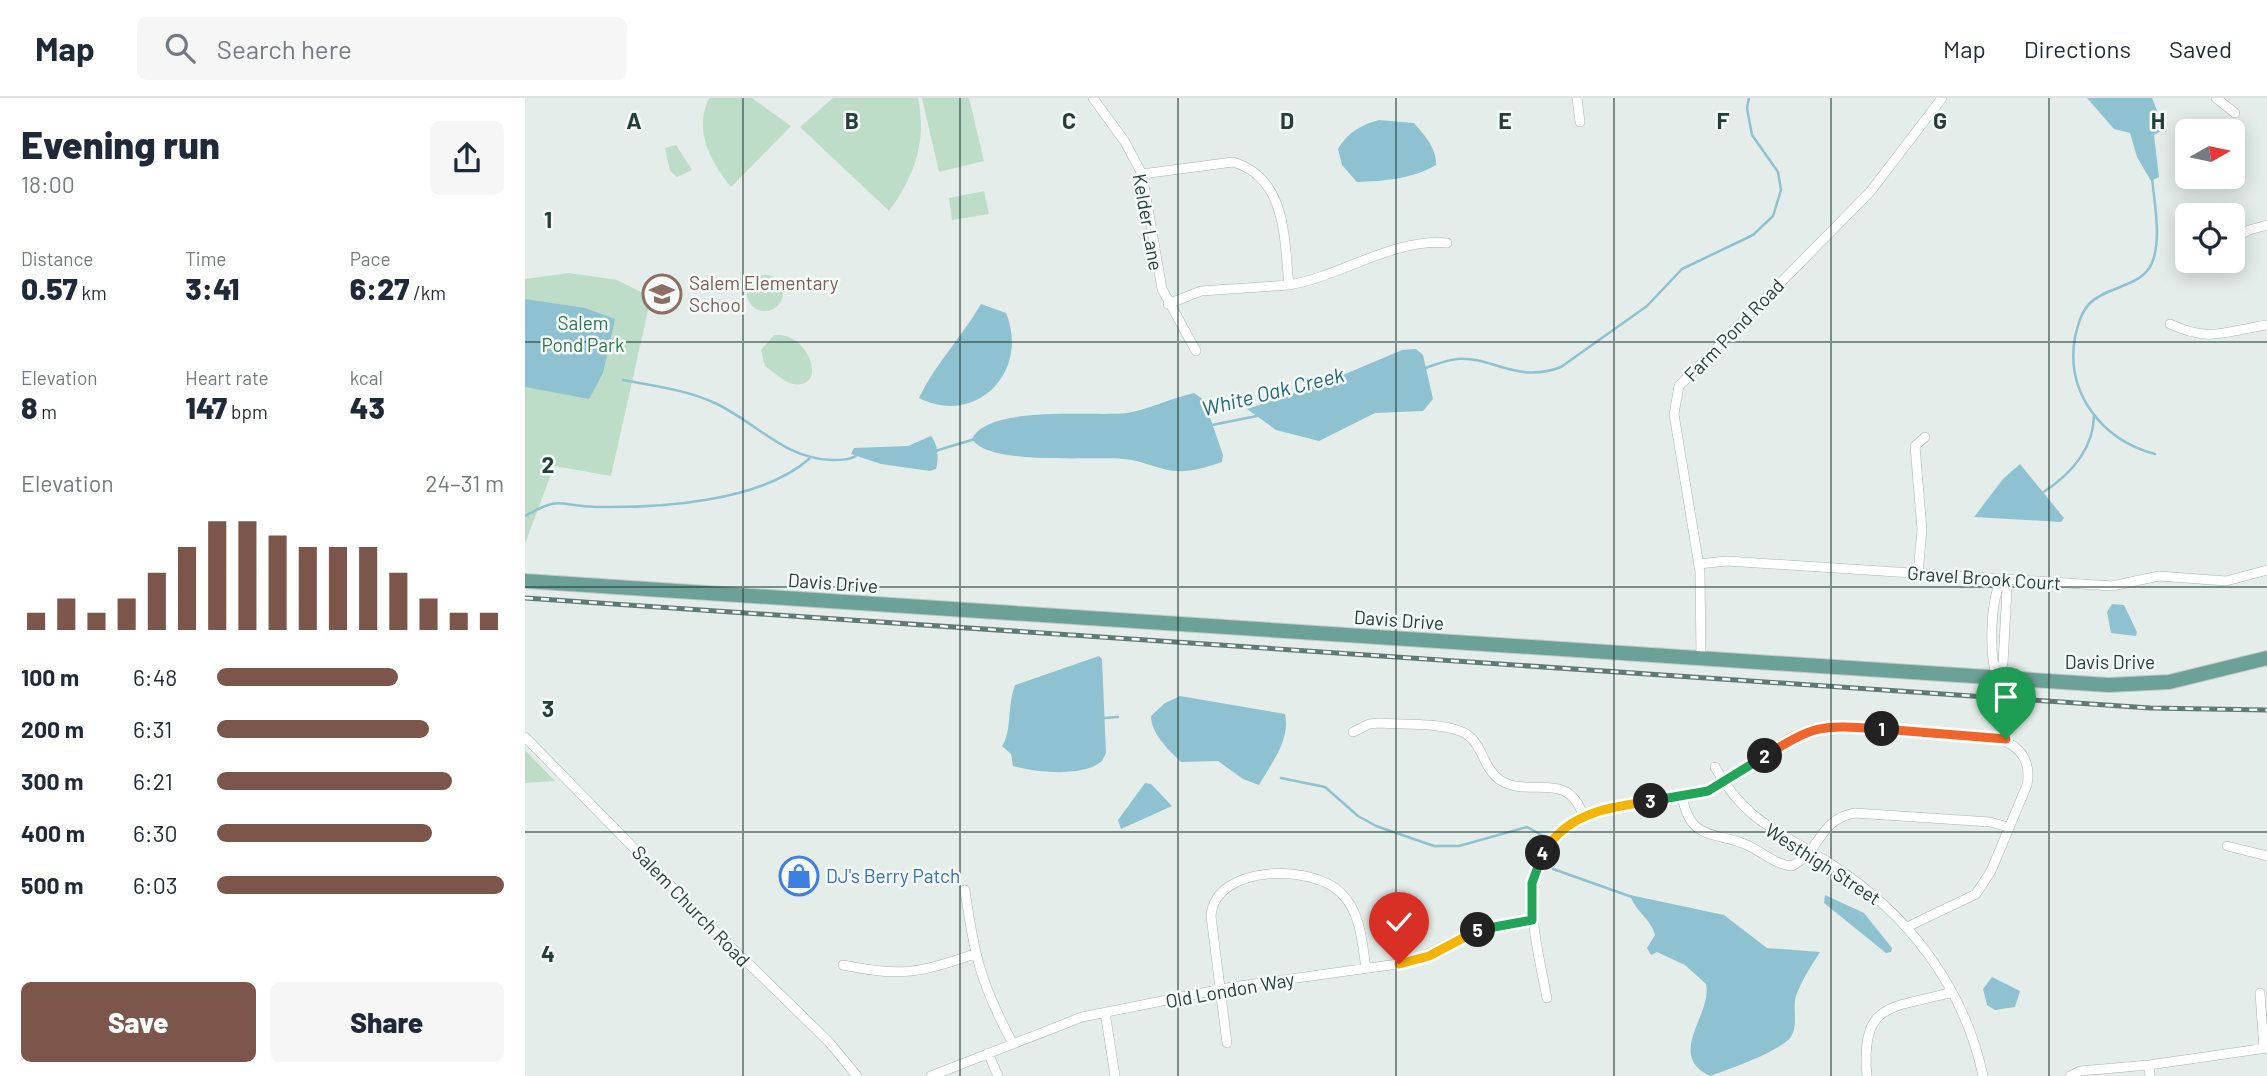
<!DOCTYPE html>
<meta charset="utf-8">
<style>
:root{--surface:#fff;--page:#f6f6f7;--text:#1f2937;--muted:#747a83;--line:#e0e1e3;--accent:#7c564b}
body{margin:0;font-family:Barlow,sans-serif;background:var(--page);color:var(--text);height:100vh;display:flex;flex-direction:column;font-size:26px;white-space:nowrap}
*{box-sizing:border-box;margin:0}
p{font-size:23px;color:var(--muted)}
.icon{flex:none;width:38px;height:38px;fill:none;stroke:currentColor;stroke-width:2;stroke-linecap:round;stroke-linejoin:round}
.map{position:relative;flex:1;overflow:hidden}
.panel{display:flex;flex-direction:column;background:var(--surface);width:525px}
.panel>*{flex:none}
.needle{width:46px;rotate:81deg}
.controls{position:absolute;left:1650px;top:21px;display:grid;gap:14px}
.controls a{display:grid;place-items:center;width:70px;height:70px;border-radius:10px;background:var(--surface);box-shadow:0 4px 18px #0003;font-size:35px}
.pin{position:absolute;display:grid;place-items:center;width:60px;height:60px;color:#fff;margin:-72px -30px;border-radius:50% 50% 50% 0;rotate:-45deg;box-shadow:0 0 7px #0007}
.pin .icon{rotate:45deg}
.km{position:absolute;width:35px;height:35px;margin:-18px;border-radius:50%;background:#222;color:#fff;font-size:19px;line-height:35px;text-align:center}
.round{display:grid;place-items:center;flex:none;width:74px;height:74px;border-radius:10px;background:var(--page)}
.summary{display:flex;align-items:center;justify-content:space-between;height:119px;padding:0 21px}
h1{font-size:38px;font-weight:800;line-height:52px}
.metrics{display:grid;grid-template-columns:repeat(3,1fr);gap:10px;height:119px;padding:7px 21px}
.metrics div{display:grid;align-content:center}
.metrics b{font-size:30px;font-weight:800}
.metrics small{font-size:19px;font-weight:400}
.metrics p{font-size:19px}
.chart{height:196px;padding:14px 21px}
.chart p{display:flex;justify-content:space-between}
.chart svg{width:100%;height:126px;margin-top:7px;stroke:var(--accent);stroke-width:6}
.cta{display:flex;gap:14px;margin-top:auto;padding:14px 21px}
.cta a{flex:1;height:80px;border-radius:10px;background:var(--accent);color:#fff;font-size:28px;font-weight:800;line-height:80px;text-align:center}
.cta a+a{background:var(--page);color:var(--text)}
ul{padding:0 21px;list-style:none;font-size:23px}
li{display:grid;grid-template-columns:112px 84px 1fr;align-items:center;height:52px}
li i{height:18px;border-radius:9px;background:var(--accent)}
header{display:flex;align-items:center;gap:42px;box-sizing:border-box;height:98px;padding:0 35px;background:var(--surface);border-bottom:2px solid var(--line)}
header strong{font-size:33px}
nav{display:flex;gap:38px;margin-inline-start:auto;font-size:24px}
.search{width:490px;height:63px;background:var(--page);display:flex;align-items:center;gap:18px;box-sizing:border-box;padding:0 24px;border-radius:10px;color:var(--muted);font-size:26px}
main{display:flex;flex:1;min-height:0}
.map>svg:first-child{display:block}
</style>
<header>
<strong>Map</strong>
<div class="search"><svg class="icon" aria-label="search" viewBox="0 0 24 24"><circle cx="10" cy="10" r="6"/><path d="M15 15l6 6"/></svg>Search here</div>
<nav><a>Map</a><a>Directions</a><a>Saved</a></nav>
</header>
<main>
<section class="panel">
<div class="summary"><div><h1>Evening run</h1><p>18:00</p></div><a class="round"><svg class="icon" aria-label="share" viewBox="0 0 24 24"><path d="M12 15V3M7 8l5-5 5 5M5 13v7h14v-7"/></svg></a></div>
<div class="metrics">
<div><p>Distance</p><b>0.57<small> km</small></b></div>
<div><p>Time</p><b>3:41</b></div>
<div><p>Pace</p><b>6:27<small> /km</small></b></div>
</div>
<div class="metrics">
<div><p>Elevation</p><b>8<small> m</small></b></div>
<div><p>Heart rate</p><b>147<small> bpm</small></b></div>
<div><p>kcal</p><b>43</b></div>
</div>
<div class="chart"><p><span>Elevation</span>24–31 m</p>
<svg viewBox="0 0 160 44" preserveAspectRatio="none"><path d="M5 44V38M15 44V33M25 44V38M35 44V33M45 44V24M55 44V15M65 44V6M75 44V6M85 44V11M95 44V15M105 44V15M115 44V15M125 44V24M135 44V33M145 44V38M155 44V38"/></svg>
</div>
<ul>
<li><b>100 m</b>6:48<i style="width:63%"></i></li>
<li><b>200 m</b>6:31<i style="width:74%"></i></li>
<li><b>300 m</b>6:21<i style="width:82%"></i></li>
<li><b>400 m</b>6:30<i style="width:75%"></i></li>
<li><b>500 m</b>6:03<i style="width:100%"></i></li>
</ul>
<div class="cta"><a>Save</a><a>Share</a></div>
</section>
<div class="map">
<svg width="1742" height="978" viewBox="0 0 1742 978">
<rect width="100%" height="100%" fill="#e4edea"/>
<!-- green -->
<path fill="#beddc9" d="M184 0H227L266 28 206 89C186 64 168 33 184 0Z
M308 0H393C402 43 390 78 364 113L275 29Z
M397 0H444L459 63 414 74Z
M151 47 167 72 152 79 145 73 140 50Z
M459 93 464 116 427 122 424 100Z
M44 175 92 182 126 199 86 378 29 368 0 446V181Z
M222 195a18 18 0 1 1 36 0a18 18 0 1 1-36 0Z
M249 237C284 233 304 292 268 286 258 284 248 273 240 268L236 252Z
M0 652 30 683 0 685Z"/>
<!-- water -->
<path fill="#8fc2d0" d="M1562 0H1627L1637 25 1636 33 1629 37 1634 79 1626 83 1612 59 1605 35 1589 31Z
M854 22 889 25C899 37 912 50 911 67 887 81 859 83 832 84L817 67 813 51C823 34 836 27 854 22Z
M0 201 60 210 90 221 78 275 64 301 0 289Z
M456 206 481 215C505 273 452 329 394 300 410 266 437 239 456 206Z
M891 251 898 257 908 301 898 313 850 315 794 343 751 332 722 311 799 285 877 252Z
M669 295 679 302 698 357 697 364C685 368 673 372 660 373 638 375 619 362 598 361 567 358 463 368 447 341 464 306 570 319 602 315 625 311 646 300 669 295Z
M406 338C413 346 414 361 411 371L405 373 356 366 326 356 329 350 383 348Z
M1495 366 1539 420 1536 424 1449 419 1478 381Z
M1587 506 1599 507 1612 534 1611 538 1586 535 1582 514Z
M574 558 577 561 581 655 577 663C559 679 511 675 488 668L486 656 477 648C487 634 482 608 490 587Z
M655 598 760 616C766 642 745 667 734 687L718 681 693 663 656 664C644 652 626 636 626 618L640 605Z
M620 685 626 686 647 708 596 731 593 722Z
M1105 797 1199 817 1242 850 1295 854C1286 868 1277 882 1271 898 1267 911 1274 929 1265 940 1253 954 1202 972 1185 978 1140 957 1188 916 1181 886L1160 867 1132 854 1126 857 1122 850 1130 837C1126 821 1110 813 1105 797Z
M1300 797 1339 815 1367 850 1366 854 1361 855 1299 805Z
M1467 879 1495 893 1490 909 1470 912 1462 907 1458 891Z"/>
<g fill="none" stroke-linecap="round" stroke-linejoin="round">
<!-- stream -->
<path stroke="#8fc2d0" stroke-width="2.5" d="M1627 79C1629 104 1637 140 1627 165 1617 189 1582 188 1565 205 1556 214 1553 227 1550 239 1540 295 1577 342 1630 356
M900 270C910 267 921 262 932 261 967 258 992 286 1036 269L1122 208 1157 171 1228 137 1248 118 1256 92 1253 74 1227 37 1222 10 1224 0
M98 282C130 288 163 292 192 306 233 326 260 361 307 362 316 362 326 362 332 357
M687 327 732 318
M410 353 450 341
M1517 395C1545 377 1568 353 1569 318
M0 418C39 396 34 409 72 409 135 410 235 404 284 361
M579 620 593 619
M756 680 800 689 833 718 851 728 909 748H934L1002 729 1018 738
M1028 771 1107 799"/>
<defs>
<path id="street" d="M568 0 600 44 617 76 637 191 671 253
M1052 0 1055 24
M1691 0 1710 15
M617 76 708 64C762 80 759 141 764 187L676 193 643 206
M1708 141 1724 132 1742 127
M764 187C817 178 868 140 922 145
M1645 226C1686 245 1700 233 1742 227
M1174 466 1202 463 1587 488 1634 478 1701 483 1742 472
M1393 475 1397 432 1390 348 1400 339
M1477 482 1482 491 1478 565 1472 579C1464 558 1465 500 1477 482Z
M1176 561 1175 474 1149 316 1154 288 1345 94 1417 0
M828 634 844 626 854 625C879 627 910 624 935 633 958 641 956 669 975 682 1005 701 1042 671 1058 717
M0 639 195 838 304 944 332 978
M1190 669C1221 725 1255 733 1306 766 1382 815 1439 888 1458 978
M1157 698C1165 741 1186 734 1217 745 1235 751 1247 766 1267 768 1296 753 1294 721 1330 715L1465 724 1483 729
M1702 748 1742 758
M440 792C449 857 456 886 487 944
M318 867C374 879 397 875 449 856
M1735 895 1739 951
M1022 900C1008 828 982 743 1073 712L1183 693 1267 639 1290 630 1330 629 1461 638C1487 642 1508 656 1502 687L1466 773 1451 796 1382 829
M580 914 590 978
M702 945 686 818C690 766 788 766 816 795 836 814 837 845 841 870
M463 955 473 978
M1624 967 1625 978
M406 978 557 919 707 889 887 864 944 835 1007 822
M1342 978C1335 901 1369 911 1427 894
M1545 978 1555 973 1624 967 1742 950"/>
<path id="primary" d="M0 483 1584 587 1644 584 1742 560"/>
</defs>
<!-- street casing -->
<use href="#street" stroke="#a7b5b1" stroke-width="10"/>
<!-- primary casing -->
<use href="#primary" stroke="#c2c9c8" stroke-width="16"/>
<!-- street -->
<use href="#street" stroke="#fff" stroke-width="9"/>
<!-- primary -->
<use href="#primary" stroke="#6ba196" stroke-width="14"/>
<defs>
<path id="rail" d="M0 500 1625 610 1742 612"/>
</defs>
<!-- rail casing -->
<use href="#rail" stroke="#5f7a74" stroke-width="5"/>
<!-- rail -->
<use href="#rail" stroke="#f5faf8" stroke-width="2.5" stroke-dasharray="8" stroke-linecap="butt"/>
</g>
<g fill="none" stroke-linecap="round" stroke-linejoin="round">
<defs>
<path id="split-1" d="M1357 631 1481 641"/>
<path id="split-2" d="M1240 658C1291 626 1296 627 1357 631"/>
<path id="split-3" d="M1126 703 1183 693 1240 658"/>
<path id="split-4" d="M1018 755C1043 714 1083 710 1126 703"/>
<path id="split-5" d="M953 832 1007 822V785L1018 755"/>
<path id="split-6" d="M874 866 904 858 953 832"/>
</defs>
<!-- split-1 casing -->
<use href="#split-1" stroke="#fff" stroke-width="14"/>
<!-- split-2 casing -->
<use href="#split-2" stroke="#fff" stroke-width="14"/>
<!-- split-3 casing -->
<use href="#split-3" stroke="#fff" stroke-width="14"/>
<!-- split-4 casing -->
<use href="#split-4" stroke="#fff" stroke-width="14"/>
<!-- split-5 casing -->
<use href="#split-5" stroke="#fff" stroke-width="14"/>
<!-- split-6 casing -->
<use href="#split-6" stroke="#fff" stroke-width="14"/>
<!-- split-1 -->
<use href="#split-1" stroke="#f0652b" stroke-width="9"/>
<!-- split-2 -->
<use href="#split-2" stroke="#f0652b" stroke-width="9"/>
<!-- split-3 -->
<use href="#split-3" stroke="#22a559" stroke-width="9"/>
<!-- split-4 -->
<use href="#split-4" stroke="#f5b400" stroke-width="9"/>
<!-- split-5 -->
<use href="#split-5" stroke="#22a559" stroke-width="9"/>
<!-- split-6 -->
<use href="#split-6" stroke="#f5b400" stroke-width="9"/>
</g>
<!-- grid -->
<path fill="none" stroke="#243e39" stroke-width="2" stroke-opacity="0.55" d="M218 0V978M435 0V978M653 0V978M871 0V978M1089 0V978M1306 0V978M1524 0V978M0 244H1742M0 489H1742M0 734H1742"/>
<!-- icons -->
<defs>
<symbol id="school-ring" viewBox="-11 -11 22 22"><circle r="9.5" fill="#f5faf8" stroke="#8d6e63" stroke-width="1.5"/><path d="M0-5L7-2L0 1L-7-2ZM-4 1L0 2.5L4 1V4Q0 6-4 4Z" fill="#8d6e63"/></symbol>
<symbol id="shop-ring" viewBox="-11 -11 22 22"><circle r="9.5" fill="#f5faf8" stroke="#3f7fe0" stroke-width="1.5"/><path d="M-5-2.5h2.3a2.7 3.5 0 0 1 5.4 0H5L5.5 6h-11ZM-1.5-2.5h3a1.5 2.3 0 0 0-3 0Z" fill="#3f7fe0"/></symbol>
</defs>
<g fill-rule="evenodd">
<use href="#school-ring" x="115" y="174" width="44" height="44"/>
<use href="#shop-ring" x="252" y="756" width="44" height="44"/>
</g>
<g text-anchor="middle" stroke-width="5" stroke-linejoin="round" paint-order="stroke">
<!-- street labels -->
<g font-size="19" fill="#243e39" stroke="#f5faf8">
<text transform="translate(623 124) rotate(80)" y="7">Kelder Lane</text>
<text transform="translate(1209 232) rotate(-46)" y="7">Farm Pond Road</text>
<text transform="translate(1459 480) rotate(4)" y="7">Gravel Brook Court</text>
<text transform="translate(308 485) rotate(4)" y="7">Davis Drive</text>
<text transform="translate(874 522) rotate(4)" y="7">Davis Drive</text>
<text x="1585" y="571">Davis Drive</text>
<text transform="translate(1298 766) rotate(33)" y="7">Westhigh Street</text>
<text transform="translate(166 808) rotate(46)" y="7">Salem Church Road</text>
<text transform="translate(705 892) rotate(-10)" y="7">Old London Way</text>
</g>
<!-- education labels -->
<g font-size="19" fill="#785e54" stroke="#f5faf8" text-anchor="start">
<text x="164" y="192">Salem Elementary<tspan x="164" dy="22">School</tspan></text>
</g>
<!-- park labels -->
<g font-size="19" fill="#30744e" stroke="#f5faf8">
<text x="58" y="232">Salem<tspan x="58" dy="22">Pond Park</tspan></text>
</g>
<!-- shop labels -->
<g font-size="19" fill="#366cbe" stroke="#f5faf8" text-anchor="start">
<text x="301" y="785">DJ's Berry Patch</text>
</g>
<!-- water labels -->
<g font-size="21" font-style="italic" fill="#206579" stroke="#f5faf8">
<text transform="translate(748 294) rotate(-14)" y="7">White Oak Creek</text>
</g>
</g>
<g font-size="23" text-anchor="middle" font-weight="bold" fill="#243e39" stroke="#f5faf8" stroke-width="5" stroke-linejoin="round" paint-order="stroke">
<text x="109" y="31">A</text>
<text x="327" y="31">B</text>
<text x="544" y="31">C</text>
<text x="762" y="31">D</text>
<text x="980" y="31">E</text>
<text x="1198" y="31">F</text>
<text x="1415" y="31">G</text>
<text x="1633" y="31">H</text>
<text x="23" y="130">1</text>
<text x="23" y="375">2</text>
<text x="23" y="619">3</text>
<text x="23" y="864">4</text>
</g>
</svg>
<div class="controls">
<a><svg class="needle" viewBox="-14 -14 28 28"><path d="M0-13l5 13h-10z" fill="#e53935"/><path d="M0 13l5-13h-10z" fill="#747a83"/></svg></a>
<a><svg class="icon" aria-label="locate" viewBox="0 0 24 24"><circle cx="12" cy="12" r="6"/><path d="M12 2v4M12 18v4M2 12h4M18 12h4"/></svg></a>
</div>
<div class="pin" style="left:1481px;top:641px;background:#1e9e55"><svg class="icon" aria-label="arrive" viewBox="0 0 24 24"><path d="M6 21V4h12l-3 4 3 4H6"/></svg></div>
<div class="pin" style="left:874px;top:866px;background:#d93025"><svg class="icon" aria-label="check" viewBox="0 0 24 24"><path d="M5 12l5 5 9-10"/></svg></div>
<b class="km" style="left:1357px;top:631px">1</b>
<b class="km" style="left:1240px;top:658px">2</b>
<b class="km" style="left:1126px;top:703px">3</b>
<b class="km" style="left:1018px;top:755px">4</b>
<b class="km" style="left:953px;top:832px">5</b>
</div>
</main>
